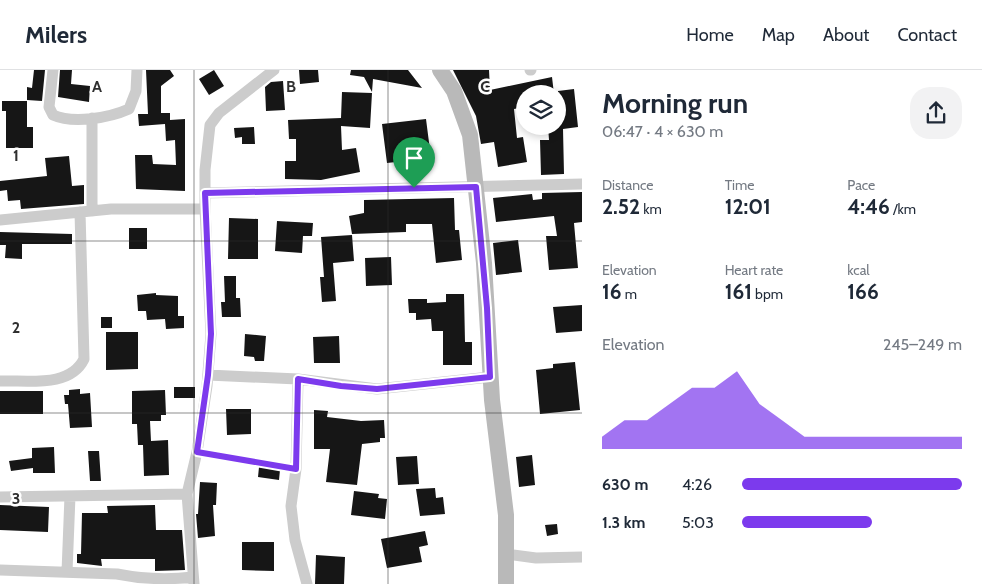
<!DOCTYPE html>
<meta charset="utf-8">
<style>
:root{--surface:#fff;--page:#f2f2f3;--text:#1f2937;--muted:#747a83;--line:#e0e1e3;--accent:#7c3aed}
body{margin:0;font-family:Cabin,sans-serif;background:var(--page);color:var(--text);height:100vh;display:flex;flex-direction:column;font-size:19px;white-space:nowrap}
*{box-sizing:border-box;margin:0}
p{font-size:16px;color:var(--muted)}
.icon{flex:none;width:28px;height:28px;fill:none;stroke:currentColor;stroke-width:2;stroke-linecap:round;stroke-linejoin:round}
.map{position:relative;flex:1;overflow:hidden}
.panel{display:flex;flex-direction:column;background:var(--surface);width:400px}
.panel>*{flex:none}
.fabs{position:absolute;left:516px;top:15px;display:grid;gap:10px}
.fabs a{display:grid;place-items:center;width:50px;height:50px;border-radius:50%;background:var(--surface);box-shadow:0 2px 8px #0003;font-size:25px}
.pin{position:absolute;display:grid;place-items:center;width:42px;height:42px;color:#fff;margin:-51px -21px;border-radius:50% 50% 50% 0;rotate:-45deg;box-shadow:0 0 5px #0007}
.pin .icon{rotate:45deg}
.round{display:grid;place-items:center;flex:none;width:52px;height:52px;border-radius:20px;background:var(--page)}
.overview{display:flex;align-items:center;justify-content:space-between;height:85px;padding:0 20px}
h1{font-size:28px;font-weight:800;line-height:38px}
.stats{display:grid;grid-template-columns:repeat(3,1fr);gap:8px;height:85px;padding:5px 20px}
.stats div{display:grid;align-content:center}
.stats b{font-size:21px;font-weight:800}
.stats small{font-size:14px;font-weight:400}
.stats p{font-size:14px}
.chart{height:140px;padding:10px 20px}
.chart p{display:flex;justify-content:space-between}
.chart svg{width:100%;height:90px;margin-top:5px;fill:var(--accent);opacity:.7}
ul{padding:0 20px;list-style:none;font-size:16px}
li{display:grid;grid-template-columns:80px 60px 1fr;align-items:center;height:38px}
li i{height:12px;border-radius:6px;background:var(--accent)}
header{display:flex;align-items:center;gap:30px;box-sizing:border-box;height:70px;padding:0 25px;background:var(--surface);border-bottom:1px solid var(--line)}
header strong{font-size:24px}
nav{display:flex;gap:28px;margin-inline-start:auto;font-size:18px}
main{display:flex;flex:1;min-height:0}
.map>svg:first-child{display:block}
</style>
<header>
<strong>Milers</strong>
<nav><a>Home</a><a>Map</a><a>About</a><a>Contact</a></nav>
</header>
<main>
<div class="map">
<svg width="582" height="514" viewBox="0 0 582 514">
<rect width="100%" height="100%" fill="#fff"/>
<!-- building -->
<path fill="#161616" d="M34 0H45L42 31 27 30V17L32 18Z
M60 0H72L71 14 90 16 89 32 58 27Z
M146 0H170L174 6 161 16V43H170V50L185 49V121L136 119 135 85H152L153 94 176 95 175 70 166 71 165 54 139 56 138 44H148Z
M214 0 224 16 209 25 199 9Z
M299 0H318L319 12 300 14Z
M351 0H408L422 18 373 9 372 22 364 7 350 5Z
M453 0H489L490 20 552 7 554 24H525V37L514 39 517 68 523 67 527 92 498 97 494 72 481 74 476 46Z
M283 11 285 40 266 41 265 17 271 12Z
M574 19 578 57 563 59 564 104 541 105 540 70H549L548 56H558V21Z
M342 22 372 23 370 58 341 56 342 80 356 78 360 102 321 110 285 109V91H296V69H289L288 50 341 48Z
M2 31H27V57H33V78H6V41H2Z
M426 49 431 88 387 93 382 54Z
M254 57 255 74H242V67L235 68 234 58Z
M69 86 72 116 84 115V134L21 139 20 130 8 131 7 120 0 121V111L47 106 45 88Z
M582 122V152L574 153 578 198 549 200 546 166H557L554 146 496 152 493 128 532 124 533 130 542 129V123Z
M454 128 455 160H459L462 190 436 193 432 154H406V162L352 164 349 146 364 143V130Z
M229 148 258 149V189H228Z
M277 151 313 153 312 166H303L302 183 275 181Z
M129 158H147V179H129Z
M0 162 72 164V174H22V189L5 188 6 175H0Z
M352 165 354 191 333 193 336 231 322 232 320 207H324L321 167Z
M518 170 522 202 496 205 493 173Z
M391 187 392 215 366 216 365 188Z
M224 206H236V228H240L241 247H222L221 232H225Z
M156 223V225L178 226V246H184V258L166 259 165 249 147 250 146 241H138L137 225Z
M446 224H464L465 272H472V295H443V261H432L431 249 416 250V243H409L408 229H427V233L446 232Z
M582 235V261L556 263 553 237Z
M101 247H112V258H101Z
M106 262H138V299L106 300Z
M245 264 266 266 264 291H255L254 287 244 286Z
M339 266 340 293H314L313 267Z
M575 292 580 340 540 344 536 300 553 298V294Z
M174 317H195V328H174Z
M80 319V324L90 323 92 357 70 358 68 334H65L64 325H69V320Z
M165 320 166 345H161V351H150L151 371 168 370 169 405 144 406 143 375H138L137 354H132V321Z
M0 321H43V344H0Z
M226 339H251V364L227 365Z
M314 340 328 341 327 347 361 351 384 350 385 368H380V372L362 374 357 415 326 412 330 379H314Z
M54 377 55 403H33V398L11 401 9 391 32 388V378Z
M88 381H99L101 411H90Z
M532 385 535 415 519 417 516 387Z
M417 386 419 414 398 415 396 387Z
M259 397 280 400 279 410 258 407Z
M200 412 217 413 216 435H213L215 466 198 468 196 444H198Z
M435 418 436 428 443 427 445 444 420 446 416 419Z
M354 421 379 424 378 428 387 429 385 449 351 445Z
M0 435 49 437 48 462 0 460Z
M155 435 156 460H182L185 500 155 501V489H101L102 496 77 493V484H81L82 443H108L107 436Z
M557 454 558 464 547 466 545 455Z
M425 461 428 475 419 477 422 492 387 498 381 469Z
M242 472H274V501L242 500Z
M316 485 345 487 344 514H315Z"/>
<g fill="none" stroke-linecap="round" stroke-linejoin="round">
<!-- path -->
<path stroke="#ccc" stroke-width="2" stroke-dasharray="2.5 2.5" stroke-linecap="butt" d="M209 384 286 397"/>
<!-- minor -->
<path stroke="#ccc" stroke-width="11" d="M53 0 49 37 53 45C73 54 109 48 129 39L136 21 137 0
M530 0H531
M92 48V141
M205 123 582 114
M0 150 111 139H205
M208 305 298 309 377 319 490 307
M298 309 296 399 291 436 295 470 307 514
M0 311C28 310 70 318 84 289L80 142
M0 427 187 424
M506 484 536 488 582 487
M0 500 117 504C142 509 168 510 193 507
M67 502 70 426
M194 514 187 424 197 382 207 316 211 264 205 139V100L210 55 219 43 274 0"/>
<!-- secondary -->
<path stroke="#b9b9b9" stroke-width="16" d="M440 0 454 21 470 65 484 193 492 330 506 445V514"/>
</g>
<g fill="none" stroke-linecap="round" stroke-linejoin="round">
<defs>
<path id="route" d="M476 117 487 238 490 307 377 319 341 316 298 309 296 399 197 382 208 305 211 264 205 123Z"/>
</defs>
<!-- route casing -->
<use href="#route" stroke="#fff" stroke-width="10"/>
<!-- route -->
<use href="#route" stroke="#7c3aed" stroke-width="6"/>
</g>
<!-- grid -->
<path fill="none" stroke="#2f2f2f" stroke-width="1" stroke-opacity="0.55" d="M194 0V514M388 0V514M0 171H582M0 343H582"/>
<g font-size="16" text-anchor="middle" font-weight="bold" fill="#2f2f2f" stroke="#fff" stroke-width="5" stroke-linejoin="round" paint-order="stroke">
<text x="97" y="22">A</text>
<text x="291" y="22">B</text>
<text x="485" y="22">C</text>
<text x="16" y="91">1</text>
<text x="16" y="263">2</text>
<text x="16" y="434">3</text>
</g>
</svg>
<div class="fabs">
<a><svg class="icon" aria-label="layers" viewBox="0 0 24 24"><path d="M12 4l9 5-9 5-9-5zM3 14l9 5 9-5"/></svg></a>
</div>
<div class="pin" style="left:414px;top:118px;background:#1e9e55"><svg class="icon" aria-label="arrive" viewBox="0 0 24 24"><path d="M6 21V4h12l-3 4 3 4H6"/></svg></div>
</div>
<section class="panel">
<div class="overview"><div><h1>Morning run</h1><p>06:47 · 4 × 630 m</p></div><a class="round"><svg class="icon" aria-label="share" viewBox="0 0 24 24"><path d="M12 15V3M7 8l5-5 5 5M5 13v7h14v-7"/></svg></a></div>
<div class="stats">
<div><p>Distance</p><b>2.52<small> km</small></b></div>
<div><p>Time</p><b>12:01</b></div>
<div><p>Pace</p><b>4:46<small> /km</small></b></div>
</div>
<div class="stats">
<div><p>Elevation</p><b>16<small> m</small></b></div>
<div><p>Heart rate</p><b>161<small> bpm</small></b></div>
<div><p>kcal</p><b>166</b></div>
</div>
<div class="chart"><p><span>Elevation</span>245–249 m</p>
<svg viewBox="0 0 160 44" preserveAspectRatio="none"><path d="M0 44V38L10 30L20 30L30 22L40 14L50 14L60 6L70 22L80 30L90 38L100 38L110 38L120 38L130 38L140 38L150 38L160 38V44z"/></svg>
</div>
<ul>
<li><b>630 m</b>4:26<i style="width:100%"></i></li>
<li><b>1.3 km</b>5:03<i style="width:59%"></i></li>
</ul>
</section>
</main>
